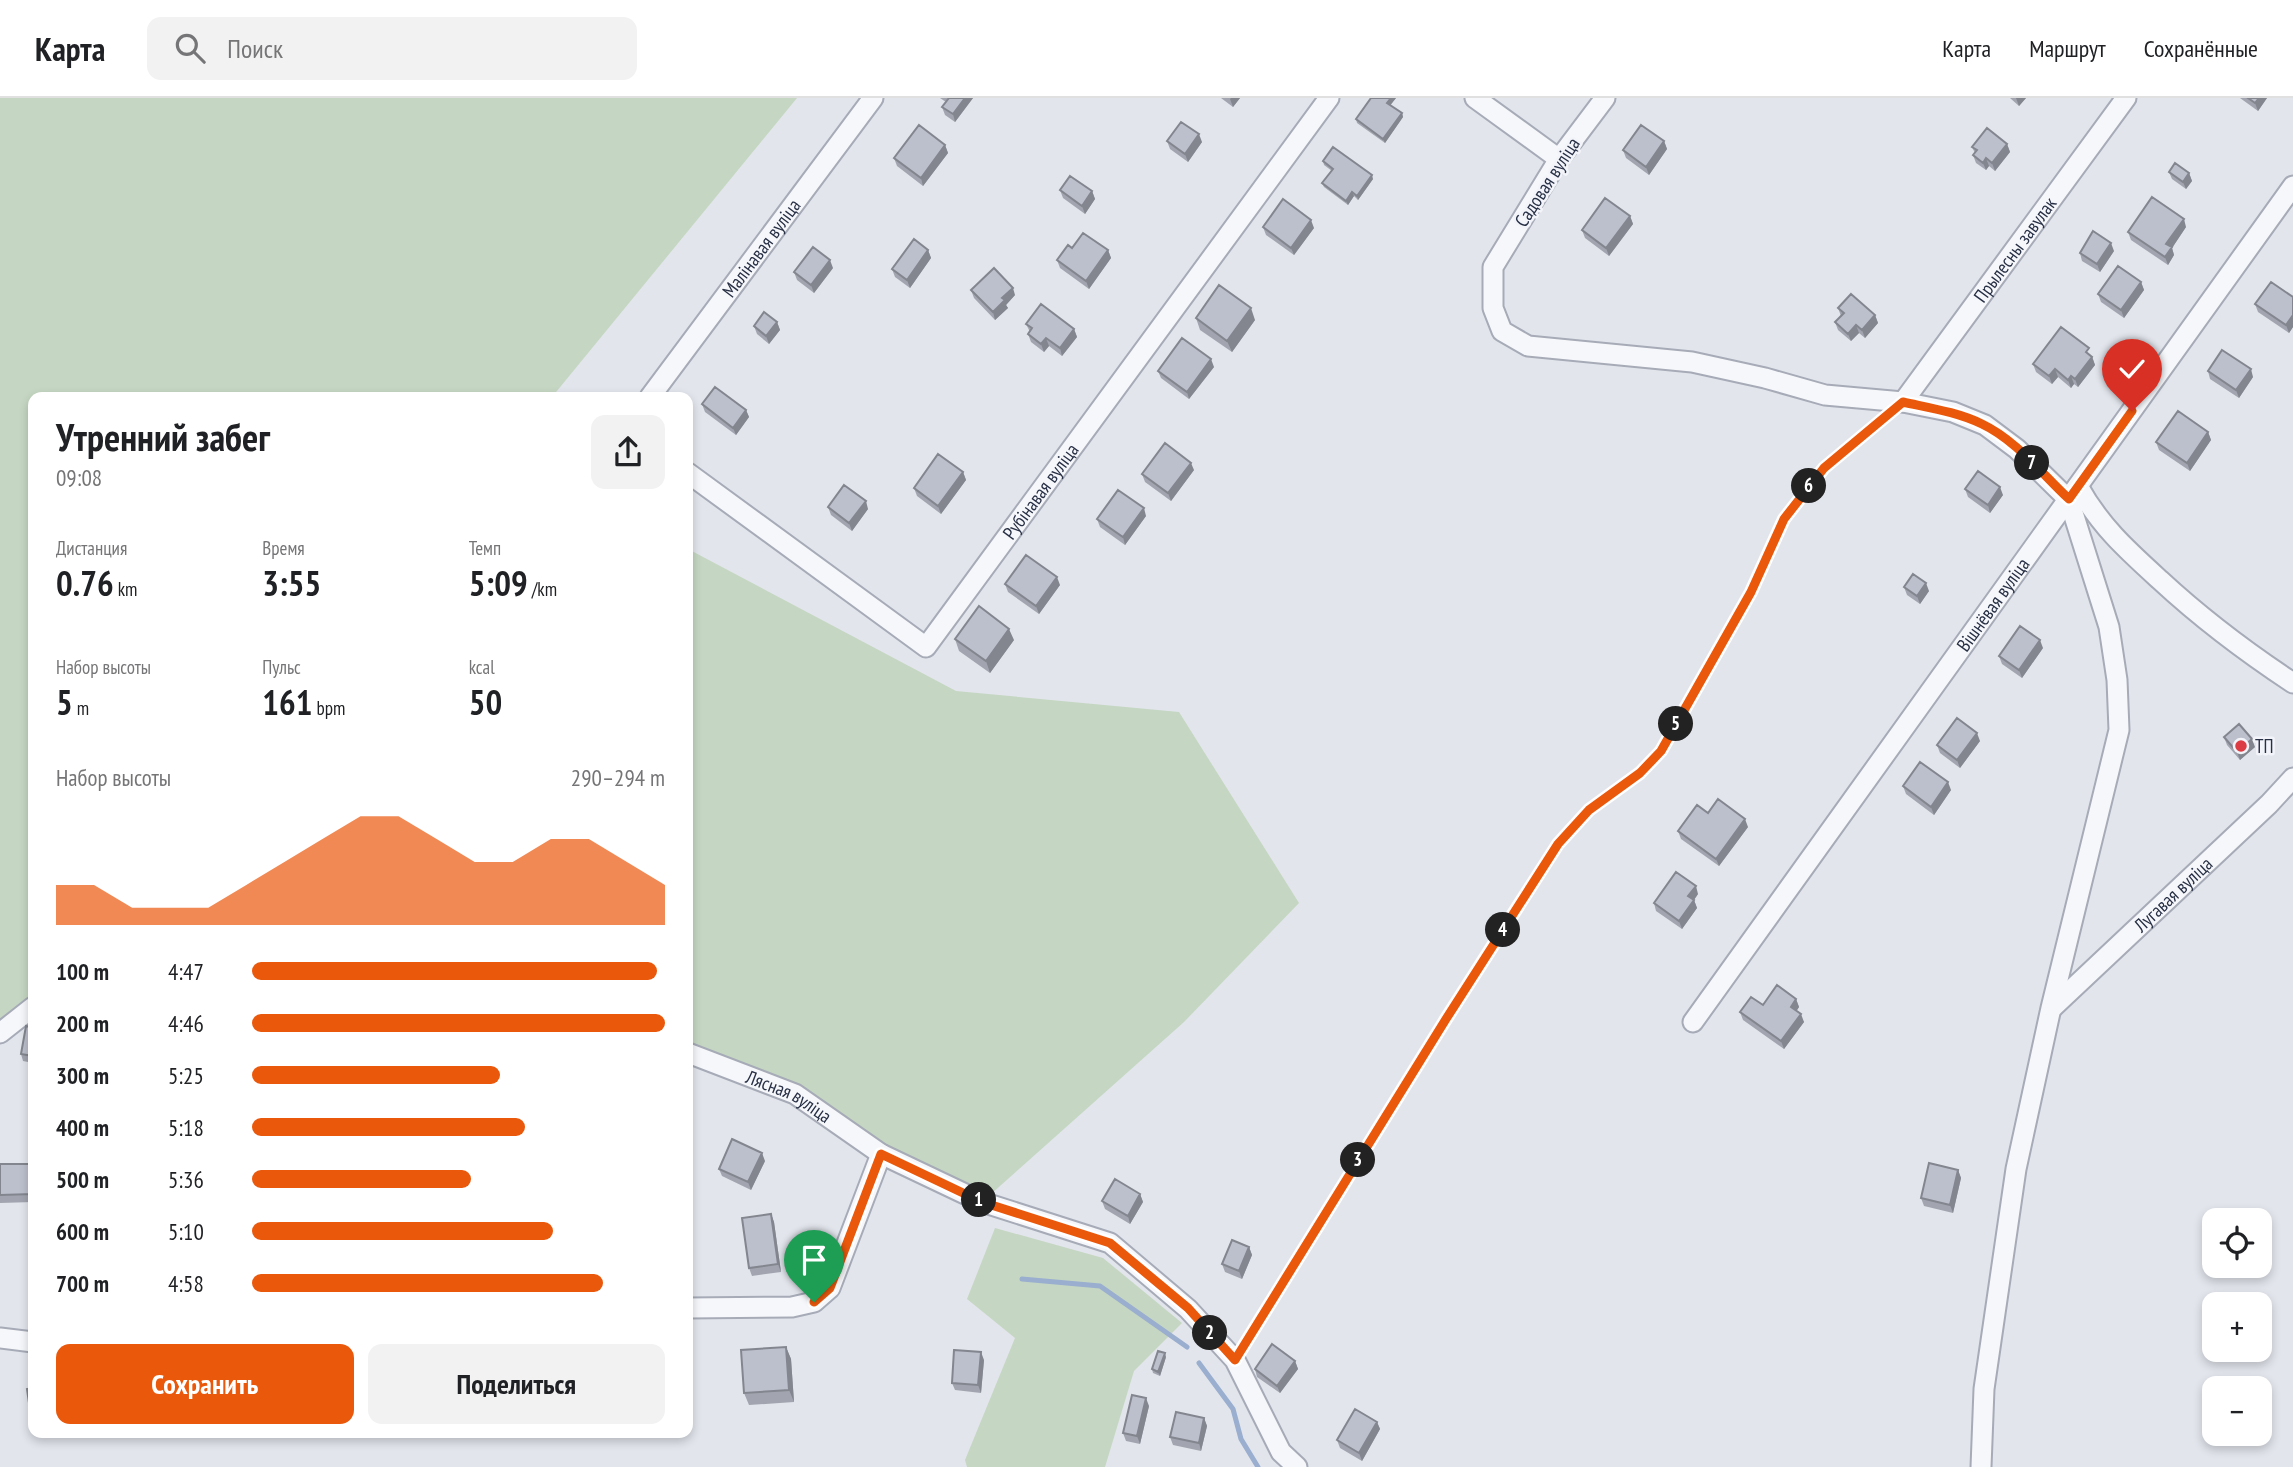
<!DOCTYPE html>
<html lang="ru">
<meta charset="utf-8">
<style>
:root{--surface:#fff;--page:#f2f2f2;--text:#202124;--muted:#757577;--line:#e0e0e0;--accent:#ea580c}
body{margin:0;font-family:"PT Sans Narrow",sans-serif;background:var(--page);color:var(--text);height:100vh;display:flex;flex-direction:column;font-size:26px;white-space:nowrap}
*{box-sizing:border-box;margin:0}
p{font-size:23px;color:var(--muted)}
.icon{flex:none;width:38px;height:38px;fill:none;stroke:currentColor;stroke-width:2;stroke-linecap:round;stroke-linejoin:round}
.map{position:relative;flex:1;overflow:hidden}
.drawer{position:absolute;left:28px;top:294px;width:665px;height:1046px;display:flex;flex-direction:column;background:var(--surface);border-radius:14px;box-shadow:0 4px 10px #0003}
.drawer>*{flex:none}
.fabs{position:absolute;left:2202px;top:1110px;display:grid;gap:14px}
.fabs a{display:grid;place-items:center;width:70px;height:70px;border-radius:14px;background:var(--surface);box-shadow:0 4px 10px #0003;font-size:35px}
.pin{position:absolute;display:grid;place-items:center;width:60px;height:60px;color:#fff;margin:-72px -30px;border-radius:50% 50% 50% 0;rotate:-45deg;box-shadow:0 0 7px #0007}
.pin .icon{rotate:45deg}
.km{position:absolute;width:35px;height:35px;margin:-18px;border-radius:50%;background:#222;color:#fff;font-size:19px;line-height:35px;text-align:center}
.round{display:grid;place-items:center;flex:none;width:74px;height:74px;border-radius:14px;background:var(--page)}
.overview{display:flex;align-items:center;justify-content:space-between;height:119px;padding:0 28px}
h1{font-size:38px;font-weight:800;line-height:52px}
.figures{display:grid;grid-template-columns:repeat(3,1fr);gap:10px;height:119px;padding:7px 28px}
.figures div{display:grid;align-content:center}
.figures b{font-size:35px;font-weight:800}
.figures small{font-size:19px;font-weight:400}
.figures p{font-size:19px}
.chart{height:196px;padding:14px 28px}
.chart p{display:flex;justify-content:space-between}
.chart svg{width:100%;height:126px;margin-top:7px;fill:var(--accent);opacity:.7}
.primary-button{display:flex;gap:14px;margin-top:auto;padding:14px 28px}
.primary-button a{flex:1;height:80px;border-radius:14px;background:var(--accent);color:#fff;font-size:28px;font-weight:800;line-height:80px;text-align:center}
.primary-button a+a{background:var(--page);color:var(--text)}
ul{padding:0 28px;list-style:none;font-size:23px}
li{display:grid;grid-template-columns:112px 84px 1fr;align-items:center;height:52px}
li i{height:18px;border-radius:9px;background:var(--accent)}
header{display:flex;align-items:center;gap:42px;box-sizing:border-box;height:98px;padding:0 35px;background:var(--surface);border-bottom:2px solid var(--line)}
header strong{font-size:33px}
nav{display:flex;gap:38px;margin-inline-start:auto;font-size:24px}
.search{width:490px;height:63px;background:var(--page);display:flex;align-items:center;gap:18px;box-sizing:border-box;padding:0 24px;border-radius:14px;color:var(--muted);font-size:26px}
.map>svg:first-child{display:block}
</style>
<header>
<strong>Карта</strong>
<div class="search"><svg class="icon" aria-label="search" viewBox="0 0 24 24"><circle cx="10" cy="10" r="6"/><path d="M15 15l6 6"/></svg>Поиск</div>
<nav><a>Карта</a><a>Маршрут</a><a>Сохранённые</a></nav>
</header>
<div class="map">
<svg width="2293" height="1369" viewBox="0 0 2293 1369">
<rect width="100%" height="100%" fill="#e2e5ec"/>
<!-- green -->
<path fill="#c5d7c2" d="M0 0H797L552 299H33V909L0 935Z
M688 451 956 593 1179 614 1299 805 1184 924 982 1104 795 996 688 955Z
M995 1130 1103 1160 1182 1225 1134 1273 1105 1369H967L965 1362 1015 1240 967 1201Z"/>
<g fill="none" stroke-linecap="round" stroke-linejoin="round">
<!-- stream -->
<path stroke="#9aaecf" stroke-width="5" d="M1022 1181 1100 1188 1187 1249
M1199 1265 1233 1311 1241 1341 1258 1369"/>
<defs>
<g id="minor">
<path d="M1475 0 1559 61"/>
<path d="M1605 0 1559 61 1493 169V210L1502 233 1528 248 1692 264 1765 280 1825 297 1903 304 1953 314 1985 327 2017 351 2069 402 2109 529 2117 582 2119 632 2051 910 2016 1071 1984 1291 1981 1369"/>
<path id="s1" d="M650 299 873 0"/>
<path id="s2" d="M1903 304 2126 0"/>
<path id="s3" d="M688 375 926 549 1329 0"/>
<path d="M2078 388C2100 428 2127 452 2160 482 2201 520 2246 554 2293 585"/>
<path id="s4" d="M2052 910 2269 706 2293 680"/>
<path id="s5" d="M1693 924 2293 88"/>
<path d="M0 935 33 909"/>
<path id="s6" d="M688 955 795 996 881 1056 982 1104 1110 1145 1188 1211 1235 1262 1281 1354 1297 1369"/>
<path d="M688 1210 792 1209 814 1204 830 1190 881 1056"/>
<path d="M0 1240 33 1244"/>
</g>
</defs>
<!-- minor casing -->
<use href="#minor" stroke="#a6abb7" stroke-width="23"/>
<!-- path -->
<path stroke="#c0c3cb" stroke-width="3.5" stroke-dasharray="5 5" stroke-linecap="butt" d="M1245 1246 1446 921 1558 746 1589 712 1640 675 1661 653 1751 494 1784 421 1824 370 1883 321"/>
<!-- minor -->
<use href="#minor" stroke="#f6f7fa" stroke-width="19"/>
</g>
<!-- wall -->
<path fill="#a2a5af" d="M940 0H973L955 24 945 17 942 9 946 4Z
M1221 0H1240L1233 9Z
M1371 0H1396L1390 7 1402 15 1403 19 1385 45 1357 25 1356 21Z
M2010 0H2026L2019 8Z
M2240 0H2267L2258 13Z
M1167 43 1202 44 1188 64 1170 51Z
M1664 43 1667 51 1649 77 1626 60 1623 52Z
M2007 46 2010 54 1995 73 1989 68 1986 72 1976 65 1973 57 1975 55 1972 49Z
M945 47 948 55 923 88 897 68 894 60Z
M1323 63 1373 81 1358 102 1354 98 1348 107 1324 89 1322 85 1332 73 1324 67Z
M2169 74 2189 75 2192 83 2186 91 2172 81Z
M1060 92 1092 93 1095 101 1085 116 1063 100Z
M1630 118 1633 126 1609 158 1585 140 1582 132Z
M1263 129 1314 130 1294 157 1266 137Z
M2186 129 2172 150 2174 157 2168 167 2131 142 2128 134Z
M1072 150 1108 152 1111 160 1089 191 1060 170 1057 162Z
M928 152 931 160 910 190 895 179 892 171Z
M2114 153 2100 174 2082 163 2080 155Z
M833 170 814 195 797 182 794 174Z
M2141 184 2144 192 2124 220 2101 204 2098 196Z
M971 192 1015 197 1006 207 1008 210 995 222 974 200Z
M2293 199V229L2289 235 2258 214 2255 206Z
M1838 210 1875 217 1878 225 1865 240 1859 235 1851 243 1838 232 1835 224 1841 218Z
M1196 220 1255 222 1232 254 1200 232Z
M777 224 780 232 769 246 757 236 754 228Z
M1026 226 1074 231 1077 239 1062 258 1049 248 1044 254 1031 244 1028 236 1030 234Z
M2092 258 2095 267 2078 289 2074 286 2071 290 2058 279 2052 286 2036 274 2033 266Z
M1214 269 1189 301 1161 280 1158 273Z
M2208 273 2253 279 2239 300 2210 281Z
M702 306 746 312 749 319 736 337 705 314Z
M2208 334 2211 342 2190 373 2159 352 2156 344Z
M1194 372 1171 403 1145 384 1142 376Z
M963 374 966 382 941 416 917 398 914 390Z
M1965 391 2003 397 1990 415 1968 399Z
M828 409 868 411 852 433 831 417Z
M1146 418 1125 447 1100 429 1097 421Z
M1005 486 1060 487 1039 516 1008 494Z
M1904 489 1929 493 1920 506 1907 497Z
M955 541 1014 542 990 575 959 553Z
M2043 550 2022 580 2002 566 1999 558Z
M2224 639 2255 649 2240 662 2227 647Z
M1980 643 1960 670 1940 655 1937 647Z
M1903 688 1951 692 1934 717 1906 696Z
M1708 715 1748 729 1719 768 1681 741 1678 733Z
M1698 796 1694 802 1697 810 1682 831 1656 813 1654 805Z
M1796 901 1799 909 1796 913 1804 924 1784 951 1743 922 1740 914 1763 907Z
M33 930V965L23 963 21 956Z
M765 1063 751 1092 722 1078 719 1071Z
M0 1066H33V1104L0 1105Z
M1958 1072 1961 1080 1953 1115 1924 1108 1921 1100Z
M1140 1096 1143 1104 1130 1126 1105 1111 1102 1103Z
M771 1116 774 1124 781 1174 752 1178 749 1170Z
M1249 1149 1252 1157 1242 1181 1225 1174 1222 1166Z
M786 1249 791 1261 794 1304 749 1307 744 1295Z
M1166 1259 1160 1278 1153 1275 1152 1271Z
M984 1262 981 1295 955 1292 952 1285Z
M1295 1263 1298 1271 1280 1295 1257 1279 1255 1271Z
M33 1290V1322L30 1312Z
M1149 1308 1140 1346 1126 1343 1123 1335Z
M1204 1320 1207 1328 1201 1353 1173 1347 1170 1339Z
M1377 1324 1380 1331 1362 1363 1340 1350 1337 1342Z"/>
<!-- shaded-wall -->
<path fill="#84868f" d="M965 0H973L955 24 953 16Z
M1231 0H1240L1233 9 1230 1Z
M1391 0H1396L1389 9 1387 5Z
M2016 0H2026L2019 8Z
M2259 0H2267L2258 13 2255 5Z
M1402 15 1403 19 1385 45 1383 41Z
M1199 36 1202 44 1188 64 1185 56Z
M1664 43 1667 51 1649 77 1646 69Z
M2007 46 2010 54 1995 73 1992 65Z
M945 47 948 55 923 88 921 80Z
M1986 60 1989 68 1986 72 1983 65Z
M2189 75 2192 83 2186 91 2183 84Z
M1372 77 1373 81 1358 102 1357 98Z
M1092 93 1095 101 1085 116 1082 108Z
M1352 94 1354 98 1348 107 1346 103Z
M1630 118 1633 126 1609 158 1606 150Z
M2184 121 2186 129 2172 150 2174 157 2168 167 2165 159 2166 146Z
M1311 122 1314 130 1294 157 1291 150Z
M2111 145 2114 153 2100 174 2097 166Z
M928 152 931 160 910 190 907 182Z
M1108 152 1111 160 1089 191 1086 183Z
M830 162 833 170 814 195 811 187Z
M2141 184 2144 192 2124 220 2121 212Z
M1013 190 1015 197 1006 207 1008 210 995 222 993 214 1002 200Z
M1251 210 1255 222 1232 254 1227 243Z
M1875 217 1878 225 1865 240 1862 232Z
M2293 217V229L2289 235 2286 227Z
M777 224 780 232 769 246 766 238Z
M1856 227 1859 235 1851 243 1848 236Z
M1074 231 1077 239 1062 258 1060 250Z
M1046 240 1049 248 1044 254 1041 246Z
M2092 259 2095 267 2078 289 2075 281Z
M1211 261 1214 269 1189 301 1187 294Z
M2055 271 2058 279 2052 286 2049 278Z
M2251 271 2253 279 2239 300 2236 292Z
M2071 278 2074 286 2071 290 2068 282Z
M746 312 749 319 736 337 733 330Z
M2208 334 2211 342 2190 373 2187 365Z
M1191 365 1194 372 1171 403 1168 395Z
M963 374 966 382 941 416 938 408Z
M2000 389 2003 397 1990 415 1988 407Z
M866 403 868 411 852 433 849 425Z
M1144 410 1146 418 1125 447 1123 439Z
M1057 479 1060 487 1039 516 1036 508Z
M1926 485 1929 493 1920 506 1917 498Z
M1009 531 1014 542 990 575 986 563Z
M2040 542 2043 550 2022 580 2019 572Z
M1977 635 1980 643 1960 670 1957 662Z
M2252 641 2255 649 2240 662 2237 654Z
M1948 684 1951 692 1934 717 1931 709Z
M1745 721 1748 729 1719 768 1716 761Z
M1696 788 1698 796 1691 806 1688 798Z
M1694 802 1697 810 1682 831 1679 823Z
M1796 901 1799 909 1794 917 1791 909Z
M1801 916 1804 924 1784 951 1781 943Z
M762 1055 765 1063 751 1092 748 1084Z
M1958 1072 1961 1080 1953 1115 1950 1107Z
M1140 1096 1143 1104 1130 1126 1128 1118Z
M771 1116 774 1124 781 1174 778 1166Z
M1249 1149 1252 1157 1242 1181 1239 1173Z
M786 1249 791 1261 794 1304 789 1292Z
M981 1254 984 1262 981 1295 978 1287Z
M1165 1255 1166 1259 1160 1278 1158 1274Z
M1295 1263 1298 1271 1280 1295 1277 1288Z
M1146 1300 1149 1308 1140 1346 1137 1338Z
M1204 1320 1207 1328 1201 1353 1199 1345Z
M1377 1324 1380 1331 1362 1363 1359 1355Z"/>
<!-- building -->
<path fill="#bcc0cc" stroke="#84868f" stroke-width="2" d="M949 0H965L953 16 942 9Z
M1371 0H1391L1387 5 1402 15 1383 41 1356 21Z
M2248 0H2259L2255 5Z
M1181 24 1199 36 1185 56 1167 43Z
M919 27 945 47 921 80 894 60Z
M1641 27 1664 43 1646 69 1623 52Z
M1987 30 2007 46 1992 65 1986 60 1983 65 1973 57 1977 52 1972 49Z
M1333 49 1372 77 1357 98 1352 94 1346 103 1322 85 1333 71 1323 63Z
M2175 65 2189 75 2183 84 2169 74Z
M1070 78 1092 93 1082 108 1060 92Z
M2152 99 2184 121 2166 146 2172 149 2165 159 2128 134Z
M1605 100 1630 118 1606 150 1582 132Z
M1283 101 1311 122 1291 150 1263 129Z
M2093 133 2111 145 2097 166 2080 155Z
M1083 135 1108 152 1086 183 1057 162 1068 147 1072 150Z
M914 141 928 152 907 182 892 171Z
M813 149 830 162 811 187 794 174Z
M2118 168 2141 184 2121 212 2098 196Z
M994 170 1013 190 1002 200 1005 202 993 214 971 192Z
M2271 184 2293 199V217L2286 227 2255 206Z
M1219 187 1251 210 1227 243 1196 220Z
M1851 196 1875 217 1862 232 1856 227 1848 236 1835 224 1844 215 1838 210Z
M1041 206 1074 231 1060 250 1046 240 1041 246 1028 236 1032 230 1026 226Z
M764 214 777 224 766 238 754 228Z
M2061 229 2089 250 2086 254 2092 259 2075 281 2071 278 2068 282 2055 271 2049 278 2033 266Z
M1182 240 1211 261 1187 294 1158 273Z
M2222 252 2251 271 2236 292 2208 273Z
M715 289 746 312 733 330 702 306Z
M2178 313 2208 334 2187 365 2156 344Z
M1165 345 1191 365 1168 395 1142 376Z
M938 356 963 374 938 408 914 390Z
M1978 373 2000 389 1988 407 1965 391Z
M844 387 866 403 849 425 828 409Z
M1118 392 1144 410 1123 439 1097 421Z
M1026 457 1057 479 1036 508 1005 486Z
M1913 476 1926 485 1917 498 1904 489Z
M979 508 1009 531 986 563 955 541Z
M2020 528 2040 542 2019 572 1999 558Z
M1957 620 1977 635 1957 662 1937 647Z
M2239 626 2252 641 2237 654 2224 639Z
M1920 664 1948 684 1931 709 1903 688Z
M1718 701 1745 721 1716 761 1678 733 1697 707 1708 715Z
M1676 774 1696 788 1688 798 1694 802 1679 823 1654 805Z
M1777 887 1796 901 1791 909 1801 916 1781 943 1740 914 1751 899 1763 907Z
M26 928 33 930V958L21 956Z
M732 1041 762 1055 748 1084 719 1071Z
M1929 1065 1958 1072 1950 1107 1921 1100Z
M0 1066H33V1096L0 1097Z
M1115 1081 1140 1096 1128 1118 1102 1103Z
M771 1116 778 1166 749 1170 742 1120Z
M1232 1142 1249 1149 1239 1173 1222 1166Z
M1272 1246 1295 1263 1277 1288 1255 1271Z
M786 1249 789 1292 744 1295 741 1252Z
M954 1252 981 1254 978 1287 952 1285Z
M1158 1253 1165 1255 1158 1274 1152 1271Z
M33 1290V1312H30L27 1291Z
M1132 1297 1146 1300 1137 1338 1123 1335Z
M1355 1311 1377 1324 1359 1355 1337 1342Z
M1176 1314 1204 1320 1199 1345 1170 1339Z"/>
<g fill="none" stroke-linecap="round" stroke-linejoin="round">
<defs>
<path id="route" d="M814 1204 830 1190 881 1056 982 1104 1110 1145 1188 1210 1235 1262 1446 921 1558 746 1589 712 1640 675 1661 653 1751 494 1784 421 1824 370 1903 304C1930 310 1957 314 1982 326 2016 342 2042 376 2069 401L2132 313"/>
</defs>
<!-- route casing -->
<use href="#route" stroke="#fff" stroke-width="14"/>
<!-- route -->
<use href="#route" stroke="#ea580c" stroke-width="9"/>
</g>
<!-- markers -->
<circle fill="#dc3c43" stroke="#f2f4f9" stroke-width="2.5" cx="2241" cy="648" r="7"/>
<g text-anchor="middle" stroke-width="5" stroke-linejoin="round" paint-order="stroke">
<!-- street labels -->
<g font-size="19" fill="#283046" stroke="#f2f4f9">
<text transform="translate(1547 84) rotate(-57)" y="7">Садовая вуліца</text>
<text dy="7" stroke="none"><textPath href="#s1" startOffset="186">Малінавая вуліца</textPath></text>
<text dy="7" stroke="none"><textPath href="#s2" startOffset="189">Прылесны завулак</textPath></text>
<text dy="7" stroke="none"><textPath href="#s3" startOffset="488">Рубінавая вуліца</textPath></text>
<text dy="7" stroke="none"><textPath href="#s5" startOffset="514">Вішнёвая вуліца</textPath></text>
<text dy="7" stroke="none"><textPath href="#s4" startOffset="166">Лугавая вуліца</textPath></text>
<text dy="7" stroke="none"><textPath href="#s6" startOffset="110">Лясная вуліца</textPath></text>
</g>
<!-- poi labels -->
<g font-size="19" fill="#283046" stroke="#f2f4f9" text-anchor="start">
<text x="2255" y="655">ТП</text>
</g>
</g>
</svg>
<div class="fabs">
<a><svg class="icon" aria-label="locate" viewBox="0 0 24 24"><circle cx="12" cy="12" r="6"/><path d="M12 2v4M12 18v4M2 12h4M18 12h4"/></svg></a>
<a>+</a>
<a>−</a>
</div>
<div class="pin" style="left:814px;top:1204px;background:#1e9e55"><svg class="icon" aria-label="arrive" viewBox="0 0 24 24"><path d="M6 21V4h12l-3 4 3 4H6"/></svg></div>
<div class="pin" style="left:2132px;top:313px;background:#d93025"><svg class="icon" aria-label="check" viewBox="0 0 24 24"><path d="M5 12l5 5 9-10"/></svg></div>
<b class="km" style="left:979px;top:1102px">1</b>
<b class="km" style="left:1210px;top:1235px">2</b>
<b class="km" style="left:1358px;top:1062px">3</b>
<b class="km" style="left:1503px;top:832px">4</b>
<b class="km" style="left:1676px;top:626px">5</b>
<b class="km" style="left:1809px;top:388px">6</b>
<b class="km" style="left:2032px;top:365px">7</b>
<section class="drawer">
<div class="overview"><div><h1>Утренний забег</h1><p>09:08</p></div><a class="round"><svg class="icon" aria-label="share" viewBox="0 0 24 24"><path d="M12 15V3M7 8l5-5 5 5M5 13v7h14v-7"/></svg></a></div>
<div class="figures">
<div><p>Дистанция</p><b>0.76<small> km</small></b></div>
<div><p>Время</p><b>3:55</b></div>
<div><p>Темп</p><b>5:09<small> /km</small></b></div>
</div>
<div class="figures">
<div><p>Набор высоты</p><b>5<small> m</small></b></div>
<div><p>Пульс</p><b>161<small> bpm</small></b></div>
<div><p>kcal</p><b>50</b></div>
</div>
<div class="chart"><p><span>Набор высоты</span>290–294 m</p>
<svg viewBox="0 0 160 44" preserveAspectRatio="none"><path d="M0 44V30L10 30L20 38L30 38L40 38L50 30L60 22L70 14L80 6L90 6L100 14L110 22L120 22L130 14L140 14L150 22L160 30V44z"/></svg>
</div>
<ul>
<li><b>100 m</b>4:47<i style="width:98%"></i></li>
<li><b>200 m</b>4:46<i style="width:100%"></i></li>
<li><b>300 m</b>5:25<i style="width:60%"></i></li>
<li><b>400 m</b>5:18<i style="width:66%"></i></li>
<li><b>500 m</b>5:36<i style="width:53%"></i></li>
<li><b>600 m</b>5:10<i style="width:73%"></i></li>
<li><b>700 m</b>4:58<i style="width:85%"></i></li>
</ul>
<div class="primary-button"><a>Сохранить</a><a>Поделиться</a></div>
</section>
</div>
